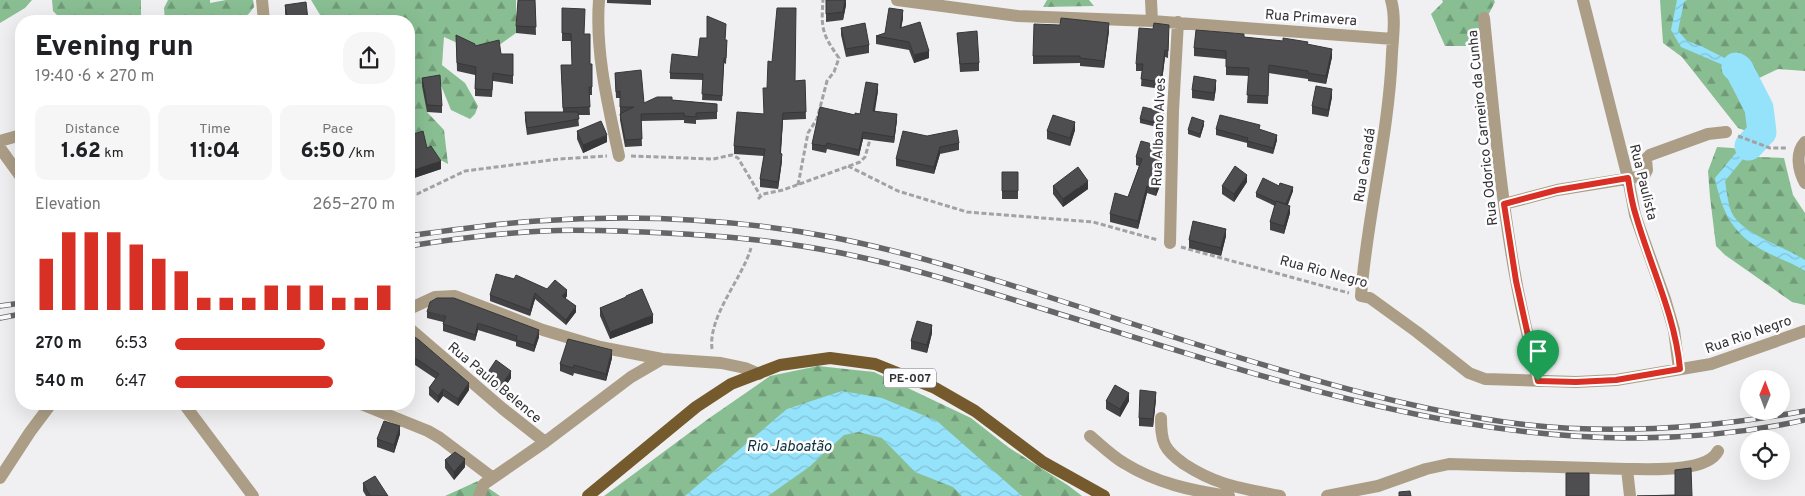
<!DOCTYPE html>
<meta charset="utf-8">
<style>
:root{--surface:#fff;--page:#f6f6f6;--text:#202124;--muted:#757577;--accent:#d93025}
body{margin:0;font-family:Overpass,sans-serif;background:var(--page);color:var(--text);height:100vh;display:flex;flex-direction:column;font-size:19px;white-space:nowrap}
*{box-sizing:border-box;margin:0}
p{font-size:16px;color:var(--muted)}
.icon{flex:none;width:28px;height:28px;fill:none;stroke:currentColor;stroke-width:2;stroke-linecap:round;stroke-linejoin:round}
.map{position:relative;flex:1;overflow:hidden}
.side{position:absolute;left:15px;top:15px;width:400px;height:395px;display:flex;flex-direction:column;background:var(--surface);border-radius:20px;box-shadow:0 5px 20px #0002}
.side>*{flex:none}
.needle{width:32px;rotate:1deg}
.buttons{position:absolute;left:1740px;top:370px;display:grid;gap:10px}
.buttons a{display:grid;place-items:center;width:50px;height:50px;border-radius:50%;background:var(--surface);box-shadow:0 5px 20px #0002;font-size:25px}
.pin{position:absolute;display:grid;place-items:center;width:42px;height:42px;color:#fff;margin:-51px -21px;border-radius:50% 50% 50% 0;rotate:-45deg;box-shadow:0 0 5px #0007}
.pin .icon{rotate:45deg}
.round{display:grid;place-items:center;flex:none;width:52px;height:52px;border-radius:20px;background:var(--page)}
.head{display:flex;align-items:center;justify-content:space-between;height:85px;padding:0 20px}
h1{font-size:28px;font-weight:800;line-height:38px}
.stats{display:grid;grid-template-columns:repeat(3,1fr);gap:8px;height:85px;padding:5px 20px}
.stats div{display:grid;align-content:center;border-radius:12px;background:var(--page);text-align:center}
.stats b{font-size:21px;font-weight:800}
.stats small{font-size:14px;font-weight:400}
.stats p{font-size:14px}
.chart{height:140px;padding:10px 20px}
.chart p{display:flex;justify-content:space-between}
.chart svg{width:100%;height:90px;margin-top:5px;stroke:var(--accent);stroke-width:6}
ul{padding:0 20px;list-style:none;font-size:16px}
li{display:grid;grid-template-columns:80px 60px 1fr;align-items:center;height:38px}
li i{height:12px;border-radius:6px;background:var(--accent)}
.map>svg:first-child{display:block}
</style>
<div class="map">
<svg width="1805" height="496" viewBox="0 0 1805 496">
<defs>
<pattern id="forest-firs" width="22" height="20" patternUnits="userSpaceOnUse" patternTransform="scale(1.25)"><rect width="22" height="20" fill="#89be92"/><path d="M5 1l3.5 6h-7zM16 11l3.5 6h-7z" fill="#719b78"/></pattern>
<pattern id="water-waves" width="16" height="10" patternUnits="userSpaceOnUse" patternTransform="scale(1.25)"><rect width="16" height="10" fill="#95e2fb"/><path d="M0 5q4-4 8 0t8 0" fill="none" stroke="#81c2d8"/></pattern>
</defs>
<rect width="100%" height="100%" fill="#f0f0f2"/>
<!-- forest -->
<path fill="url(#forest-firs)" d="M0 0H32L25 8 0 23Z
M52 0H141V16L115 21H63L53 11Z
M168 0H210V3L226 0H253L254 7C243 22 241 21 223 21L222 19 215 21H165L164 8Z
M311 0H516V33L498 46 473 50 444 37 442 65 465 83 478 106 475 114 470 119 451 110 440 83 427 112 444 130 448 164 426 152 423 139 409 130V21H321L322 18Z
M1047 0H1089L1094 6 1043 7Z
M1442 0H1494L1495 2 1472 46H1445L1431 14 1443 2Z
M1660 0H1805V71L1778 69 1755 80 1774 141 1738 128 1682 57 1663 43Z
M1717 147 1733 148 1758 157 1784 158 1793 195 1805 213V305L1792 302 1725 255 1716 246 1710 197 1708 171Z
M818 366 874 372 971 418 1008 447 1069 486 1082 496H604L708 419 770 376Z
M478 481 500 496H445Z"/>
<!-- water -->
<path fill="url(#water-waves)" d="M1677 0H1687L1684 2 1678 31 1687 41 1701 46 1742 67 1760 111 1764 130V137L1743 159 1725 181C1727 192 1728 206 1733 215 1744 234 1786 248 1805 260V271C1793 263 1779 259 1766 252 1733 235 1722 213 1715 178L1734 155 1753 137 1751 111 1740 75 1737 71 1681 47 1671 30Z
M842 391 882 398 937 421 1022 496H962L953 487 915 472 882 438 859 432 844 435 809 467 768 496H685L787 409Z"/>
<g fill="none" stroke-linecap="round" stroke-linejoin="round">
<!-- river -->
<path stroke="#95e2fb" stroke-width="29" d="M1736 67 1739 69 1759 108 1762 132 1749 146"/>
<!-- path -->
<path stroke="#a2a2a4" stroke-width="3" stroke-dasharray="5 2.5" stroke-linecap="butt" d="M1738 136 1770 148H1787
M631 156 713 159 732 155 738 158 760 195
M848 166 898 191 967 212 1093 222 1158 240
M798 185 808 133 817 119 827 81 834 72 839 58C822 34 821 29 823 0
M409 194H417L465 171 559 159 607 156
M758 199 763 194 783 190 860 162 865 157 871 136
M1181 247 1349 293
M712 349C708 316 742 279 751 248"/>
<!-- minor -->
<path stroke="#ac9e86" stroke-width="12" d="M262 0 264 21
M599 0C595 52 608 105 619 156
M897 0 1018 16 1152 21 1393 39
M1151 0 1152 21
M1391 0C1396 17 1393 36 1392 53 1389 135 1367 215 1361 296L1370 298 1417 332 1469 373 1485 379 1576 382 1616 380 1711 364 1805 331
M1583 0 1628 178 1635 215 1665 299 1674 330 1679 369
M1484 18C1493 106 1500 193 1516 280 1522 314 1531 348 1538 381
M0 141 21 135
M1805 142C1795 153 1798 170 1805 183
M0 148 21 177
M1504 204 1557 190 1644 176 1647 170 1646 159 1650 155 1708 134 1726 132
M1170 243 1173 111 1178 22
M409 309 435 297 455 296 543 330 600 347 662 359 721 363 745 368 759 374
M409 328 503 409 545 442 631 377 662 359
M184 404 253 496
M361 404 428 431 440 438 493 478
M1161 418C1161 427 1161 437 1165 445 1169 453 1177 459 1184 464 1218 486 1241 488 1280 496
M1090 436C1101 445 1112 456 1124 463 1156 483 1192 491 1229 496
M0 478 30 432 51 404
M479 496 484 484 545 442
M1327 496 1378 486 1426 469 1449 464 1627 469
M1630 496 1627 469C1648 469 1707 473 1718 451"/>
<!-- primary -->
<path stroke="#745a2d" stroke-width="12" d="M588 496 696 407 731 384 780 365 830 358 875 364 935 388 975 411 1043 462 1104 496"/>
<defs>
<path id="rail" d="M409 236C451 230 494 224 537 221 636 214 739 219 836 238 902 251 966 271 1030 291 1093 311 1157 332 1221 352 1319 382 1417 411 1520 424 1614 435 1712 428 1805 411
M409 246C453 239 499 233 544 231 577 229 611 231 644 232 718 235 791 241 864 258 927 272 988 292 1050 311 1297 387 1543 477 1805 420
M0 306 21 303
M0 318 21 314"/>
</defs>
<!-- rail casing -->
<use href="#rail" stroke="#666667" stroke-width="5.5"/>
<!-- rail -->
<use href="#rail" stroke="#fdfdff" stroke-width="4" stroke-dasharray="11" stroke-linecap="butt"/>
</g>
<!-- wall -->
<path fill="#434345" d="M535 0 536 35 516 33V26Z
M607 0H651V5L607 3Z
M826 0H846V5L843 20 826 22Z
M285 5 308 20 313 21H286L285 13Z
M562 8 584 34 590 64H592V95H589L590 115H578L579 126 527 135 525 120V112H563L561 65H572L571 41H562Z
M903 18 901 28 929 58 914 63 909 50 876 44V36L885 33Z
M841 28 869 45V53L846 57 841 35Z
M726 29 725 40 727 46 726 64 724 63 722 101 702 100 703 80 670 79V73L698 57 707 38Z
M1109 31 1104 68 1080 66V63L1033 64V56Z
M1169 32 1168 58 1165 57 1161 89 1141 86 1142 71H1136V64Z
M957 33 979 63V71L960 72Z
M456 35 475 46 501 54H513V84L493 81 492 97 475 96V75L457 71Z
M1244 37 1308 44 1332 57 1326 84 1308 81V79L1269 73 1268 104 1247 103 1249 76 1226 75V59L1194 56V48Z
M615 73 644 103 672 100 717 104V119L696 120V124L684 123V120L641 121 642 146 625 147 620 120V98H616Z
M422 78 442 106V113L427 112 422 86Z
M805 80 806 119 783 120 781 153 782 161 778 189 760 187V179L764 156 734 154V146L764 114 767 88 795 81Z
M1216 88 1214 101 1192 98V90Z
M878 91 875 111 897 120 894 143 863 139 859 156 827 149 826 153 812 150V144L855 115 860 114Z
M1332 97 1328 117 1312 114V106Z
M1164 116 1161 128 1140 123V119Z
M1204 125 1200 138 1188 134V130Z
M1216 129 1260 130 1277 140 1273 154 1247 147V143L1216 135Z
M1075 130 1070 146 1047 139V131Z
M577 131 607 142 583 153 577 139Z
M927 136 959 143V150L940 154 934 174 896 166V159Z
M409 137 427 148 441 169 411 179 409 172Z
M1163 155 1158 174 1161 183 1156 196 1147 193 1138 229 1110 222V214L1128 197 1139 166 1136 165V157Z
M1002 172H1018V199H1002Z
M1247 182 1234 202 1222 194V186Z
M1053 186 1088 189 1063 207 1053 194Z
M1279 186 1293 191 1288 205 1290 213 1284 234 1270 230V222L1275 206 1256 197V193Z
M1226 236 1221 256 1189 248V240Z
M547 289 567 296 565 299 576 312 566 325 535 299 530 316 490 301V295Z
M626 296 653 323 610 339 600 316V308L626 298Z
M427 312 539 337 534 352 516 346V342L478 330 475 341 443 331V322L427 318Z
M409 333 469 390 458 406 443 396 438 403 429 395V388L436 379 409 361Z
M932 333 927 353 911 349V341Z
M612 358 606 381 574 373 573 376 560 371V364Z
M486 375 511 378 501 393 486 383Z
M1156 399 1153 427 1139 426V418Z
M1106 401H1129L1120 417 1106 409Z
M400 434 394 453 377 447V439Z
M445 460 465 467 454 480 445 468Z
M363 483 388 496H366L363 491Z"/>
<!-- shaded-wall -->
<path fill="#373738" d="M845 0 846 5 843 20V12Z
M903 10V18L900 36V28Z
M1109 23V31L1104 68V61Z
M1332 49V57L1326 84V76Z
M1165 50V57L1161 89V82Z
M929 51V58L914 63V55Z
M1216 80V88L1214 101V93Z
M878 84V91L873 117V111Z
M1332 89V97L1328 117V110Z
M1164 112V116L1161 128V124Z
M783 113V120L780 161V153Z
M897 114V120L894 143V137Z
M1204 121V125L1200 138V134Z
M1075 122V130L1070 146V138Z
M863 132V139L859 156V150Z
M607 135V142L583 153V145Z
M1277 135V140L1273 154V148Z
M940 147V154L934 174V167Z
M1163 147V155L1156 181V173Z
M782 154V161L778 189V182Z
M441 161V169L411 179V171Z
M1161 175V183L1156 196V189Z
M1247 175V182L1234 202V194Z
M1088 181V189L1063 207V199Z
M1147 186V193L1138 229V221Z
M1293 187V191L1285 211V207Z
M1290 206V213L1284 234V226Z
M1226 229V236L1221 256V248Z
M567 290V296L562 302V296Z
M535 293V299L530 316V310Z
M576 306V312L566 325V320Z
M653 315V323L610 339V332Z
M478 323V330L475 341V335Z
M932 325V333L927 353V345Z
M539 330V337L534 352V345Z
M612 350V358L606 381V374Z
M511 371V378L501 393V386Z
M469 383V390L458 406V399Z
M443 389V396L438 403V396Z
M1156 392V399L1153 427V419Z
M1129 393V401L1120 417V409Z
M400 426V434L394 453V445Z
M465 459V467L454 480V472Z"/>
<!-- building -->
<path fill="#4e4e50" stroke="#373738" d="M518 0H535L536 27 516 26Z
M826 0H845L843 12 826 14Z
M306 2 308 20H313V21H288L285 5Z
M562 8 585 9 584 34H590V64H592V87H589L590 107 563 108 561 65H572L571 34 562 33Z
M777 8H796L795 81 805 80 806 112 783 113 780 153 782 154 778 182 760 179 765 149 734 146 737 112 764 114 763 88H767L768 61 772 62Z
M889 8 903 10 900 28 920 22 929 51 914 55 909 42 876 36 885 33Z
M707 16 726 24 725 40H727L726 58H724L722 96 702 94 703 74 670 73 672 54 698 57 700 38H707Z
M1061 18 1109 23 1104 61 1080 58V56H1033L1034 24 1060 25Z
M865 23 869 45 846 49 841 28Z
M1154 23 1169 25 1168 51 1165 50 1161 82 1141 79 1143 64H1136L1139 28 1153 29Z
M1196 30 1244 34V37L1283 41V38L1308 42 1307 44 1332 49 1326 76 1308 73V71L1269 65 1268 96 1247 95 1249 68 1226 67V51L1194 48Z
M977 31 979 63 960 64 957 33Z
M456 35 475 44V46L499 40 501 54H513V76L493 73 492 90 475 89 476 67 457 63Z
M641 70 644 103 657 97H672V100L717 104V112L696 113V117L684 116V113L641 114 642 139 625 140 620 114 634 107H620V91L616 92 615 73Z
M440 75 442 106 427 105 422 78Z
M1194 76 1216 80 1214 93 1192 90Z
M866 82 878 84 873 111 897 114 894 137 863 132 859 150 827 143 826 146 812 144 820 107 855 115V113L860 114Z
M1316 86 1332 89 1328 110 1312 106Z
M1143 107 1164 112 1161 124 1140 119Z
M525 112H578L579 119 527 128Z
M1053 115 1075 122 1070 138 1047 131Z
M1220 115 1260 125 1259 129 1277 135 1273 148 1247 141 1248 138 1216 129Z
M1192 117 1204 121 1200 134 1188 130Z
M601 121 607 135 583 145 577 131Z
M957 130 959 143 940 147 934 167 896 159 903 131 927 136Z
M423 131 427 148 431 146 441 161 411 171 409 164V137L411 135Z
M1141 141 1163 147 1156 173 1161 175 1156 189 1147 186 1138 221 1110 214 1115 193 1128 197 1142 159 1136 157Z
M1235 166 1247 175 1234 194 1222 186Z
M1078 167 1088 181 1063 199 1053 186Z
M1002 172H1018V191H1002Z
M1263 178 1279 186 1280 183 1293 187 1286 204 1276 201V202L1256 193Z
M1276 201 1290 206 1284 226 1270 222Z
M1193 221 1226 229 1221 248 1189 240Z
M496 274 514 279 516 275 547 289 555 280 567 290 562 296 576 306 566 320 535 293 530 310 490 295Z
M642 289 653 315 610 332 600 308 626 297V296Z
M437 298H454L539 330 534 345 516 340 517 336 478 323 475 335 443 324 446 316 427 312 430 302Z
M917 321 932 325 927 345 911 341Z
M409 333 419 340 469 383 458 399 443 389 438 396 429 388 439 374 409 354Z
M568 339 612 350 606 374 574 365 573 368 560 364Z
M496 360 511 371 501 386 486 375Z
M1115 385 1129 393 1120 409 1106 401Z
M1140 390 1156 392 1153 419 1139 418Z
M384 421 400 426 394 445 377 439Z
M455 452 465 459 454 472 445 460Z
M1691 468 1692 496H1637L1675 495V470Z
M1566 473H1589V496H1566Z
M375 476 388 496H370L363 483Z
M1410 491 1411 496H1399V492Z"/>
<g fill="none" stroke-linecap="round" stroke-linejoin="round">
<defs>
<path id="route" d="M1628 178C1630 191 1632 204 1636 216 1651 268 1675 315 1680 369L1616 380 1576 382 1538 381 1516 281 1504 204 1557 190Z"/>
</defs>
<!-- route casing -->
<use href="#route" stroke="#fff" stroke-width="10"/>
<!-- route -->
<use href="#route" stroke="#d93025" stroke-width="6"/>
</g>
<g text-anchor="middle" stroke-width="5" stroke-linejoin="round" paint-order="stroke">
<!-- shield labels -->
<rect fill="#fdfdff" stroke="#6e6e70" stroke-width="1" x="884" y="368.5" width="52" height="19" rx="4"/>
<g font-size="12" font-weight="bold" fill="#313132">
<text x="910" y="382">PE-007</text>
</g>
<!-- street labels -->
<g font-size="14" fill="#313132" stroke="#fdfdff">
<text transform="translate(1311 17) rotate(4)" y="5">Rua Primavera</text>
<text transform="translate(1482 128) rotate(-96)" y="5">Rua Odorico Carneiro da Cunha</text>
<text transform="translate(1158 132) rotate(-88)" y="5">Rua Albano Alves</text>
<text transform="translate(1364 165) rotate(-81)" y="5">Rua Canadá</text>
<text transform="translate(1644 182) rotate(76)" y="5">Rua Paulista</text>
<text transform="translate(1324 271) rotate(15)" y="5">Rua Rio Negro</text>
<text transform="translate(1748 334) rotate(-19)" y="5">Rua Rio Negro</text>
<text transform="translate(495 382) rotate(40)" y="5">Rua Paulo Belence</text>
</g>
<!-- water labels -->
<g font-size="15" font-style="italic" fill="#092f39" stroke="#fdfdff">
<text x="789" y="451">Rio Jaboatão</text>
</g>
</g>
</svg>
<div class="buttons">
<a><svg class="needle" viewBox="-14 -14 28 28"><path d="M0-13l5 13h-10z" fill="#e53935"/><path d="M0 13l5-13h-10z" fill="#757577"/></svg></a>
<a><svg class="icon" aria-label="locate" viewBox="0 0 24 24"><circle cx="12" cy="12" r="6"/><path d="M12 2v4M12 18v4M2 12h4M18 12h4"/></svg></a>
</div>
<div class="pin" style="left:1538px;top:381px;background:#1e9e55"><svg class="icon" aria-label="arrive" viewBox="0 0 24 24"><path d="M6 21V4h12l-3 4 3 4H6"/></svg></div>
<section class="side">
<div class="head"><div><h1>Evening run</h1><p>19:40 · 6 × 270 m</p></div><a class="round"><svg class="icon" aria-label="share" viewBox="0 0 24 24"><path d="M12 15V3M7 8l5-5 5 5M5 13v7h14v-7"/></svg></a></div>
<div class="stats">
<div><p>Distance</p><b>1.62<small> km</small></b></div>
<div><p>Time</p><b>11:04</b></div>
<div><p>Pace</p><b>6:50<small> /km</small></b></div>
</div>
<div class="chart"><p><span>Elevation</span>265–270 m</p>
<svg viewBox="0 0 160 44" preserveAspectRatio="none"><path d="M5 44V19M15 44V6M25 44V6M35 44V6M45 44V12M55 44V19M65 44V25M75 44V38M85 44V38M95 44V38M105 44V32M115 44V32M125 44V32M135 44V38M145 44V38M155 44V32"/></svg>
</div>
<ul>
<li><b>270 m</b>6:53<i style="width:68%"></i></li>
<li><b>540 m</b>6:47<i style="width:72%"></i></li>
</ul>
</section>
</div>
